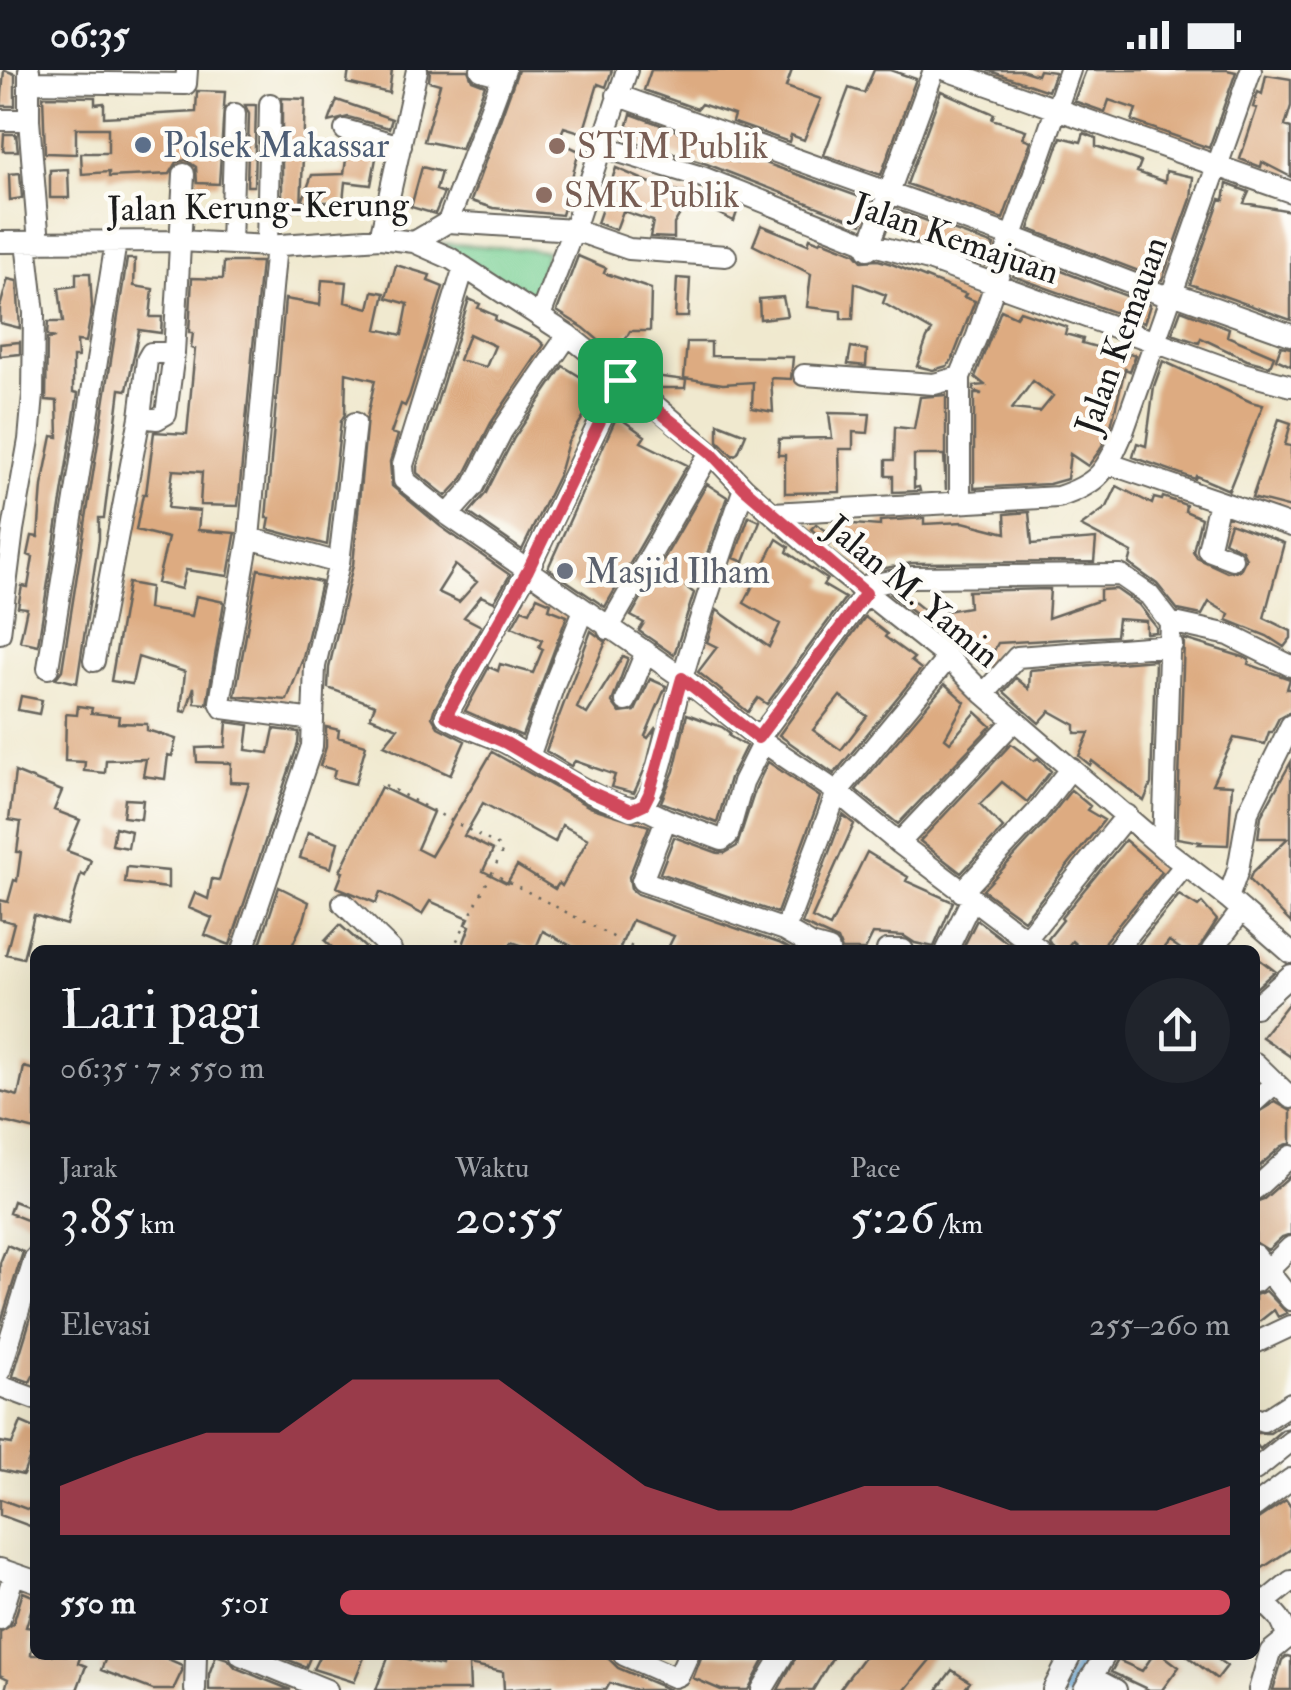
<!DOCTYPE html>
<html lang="id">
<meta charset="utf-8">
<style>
:root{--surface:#171b24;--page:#20242c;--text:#f1f3f6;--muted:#9ea1a6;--accent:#d1495b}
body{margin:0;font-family:"IM FELL Double Pica",serif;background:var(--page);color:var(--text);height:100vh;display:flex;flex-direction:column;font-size:38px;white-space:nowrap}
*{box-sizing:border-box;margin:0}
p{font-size:32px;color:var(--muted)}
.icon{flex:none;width:55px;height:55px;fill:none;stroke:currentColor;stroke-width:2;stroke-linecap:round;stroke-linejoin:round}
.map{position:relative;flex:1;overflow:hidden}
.drawer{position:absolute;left:30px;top:875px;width:1230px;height:715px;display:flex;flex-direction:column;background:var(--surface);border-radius:15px;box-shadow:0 10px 40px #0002}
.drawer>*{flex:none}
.pin{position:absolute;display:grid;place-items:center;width:85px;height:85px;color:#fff;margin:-42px;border-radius:20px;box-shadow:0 5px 15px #0006}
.round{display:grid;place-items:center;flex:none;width:105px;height:105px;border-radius:52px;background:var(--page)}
.overview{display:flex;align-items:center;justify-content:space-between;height:170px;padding:0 30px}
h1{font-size:55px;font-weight:600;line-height:75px}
.figures{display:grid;grid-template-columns:repeat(3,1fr);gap:15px;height:170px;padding:10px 30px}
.figures div{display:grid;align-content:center}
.figures b{font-size:50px;font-weight:600}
.figures small{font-size:28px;font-weight:400}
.figures p{font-size:28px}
.chart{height:280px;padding:20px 30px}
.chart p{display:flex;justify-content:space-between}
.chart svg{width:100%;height:180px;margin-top:10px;fill:var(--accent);opacity:.7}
ul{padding:0 30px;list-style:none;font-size:32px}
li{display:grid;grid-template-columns:160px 120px 1fr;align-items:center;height:75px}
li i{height:25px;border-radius:12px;background:var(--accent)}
.status{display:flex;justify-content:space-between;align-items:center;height:70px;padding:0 50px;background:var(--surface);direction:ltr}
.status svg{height:28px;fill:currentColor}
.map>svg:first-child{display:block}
</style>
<div class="status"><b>06:35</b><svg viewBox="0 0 49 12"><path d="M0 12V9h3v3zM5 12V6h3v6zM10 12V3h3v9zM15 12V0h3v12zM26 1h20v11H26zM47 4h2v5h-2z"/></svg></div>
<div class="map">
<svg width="1291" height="1620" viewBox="0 0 1291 1620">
<rect width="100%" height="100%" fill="#fdfcf7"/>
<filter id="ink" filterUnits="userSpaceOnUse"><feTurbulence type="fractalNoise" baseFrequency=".01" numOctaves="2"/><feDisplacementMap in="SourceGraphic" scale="20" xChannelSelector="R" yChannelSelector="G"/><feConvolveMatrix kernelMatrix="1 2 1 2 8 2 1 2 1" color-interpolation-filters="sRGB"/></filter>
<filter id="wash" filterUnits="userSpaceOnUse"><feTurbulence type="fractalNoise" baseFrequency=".0048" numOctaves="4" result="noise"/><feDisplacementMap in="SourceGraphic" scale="40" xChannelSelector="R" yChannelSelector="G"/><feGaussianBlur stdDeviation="2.25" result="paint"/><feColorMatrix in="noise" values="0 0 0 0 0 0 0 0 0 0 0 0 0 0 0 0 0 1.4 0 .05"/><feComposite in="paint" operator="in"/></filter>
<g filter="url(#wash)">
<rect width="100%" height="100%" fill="#f0e9cf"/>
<!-- green -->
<path fill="#7ad095" stroke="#4b7658" stroke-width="2.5" d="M441 173 547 181 535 236H534Z"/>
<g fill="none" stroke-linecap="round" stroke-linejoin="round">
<!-- canal -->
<path stroke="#63a4d6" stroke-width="18" d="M1069 1620 1088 1585"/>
</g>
<g id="blocks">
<!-- building -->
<path fill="#ddab81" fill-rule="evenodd" d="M4 0 15 4V36H1Z
M349 0H392L389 23 347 13Z
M430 0H468L472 10 485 15 461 79 424 71 440 14 429 11Z
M518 0H612L606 17 598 14 583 63 564 57 558 71 579 81 562 145 493 138 471 131Z
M651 0H792L786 17 821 29 804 70 791 65 789 72 732 52 734 45 701 34 697 39 644 20Z
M874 0H890L916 9 881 105 824 85 849 18 864 23Z
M987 0H1021L1037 5 1039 0 1055 2 1048 21Z
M1086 0H1227L1236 2 1209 78 1132 51 1136 39 1109 30 1105 42 1074 31Z
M1266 5 1291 9V36L1285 56 1291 58V107L1262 92 1261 97 1240 89 1257 38 1253 37 1258 22 1262 24Z
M197 21 225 22 219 114 197 113 196 97 186 90 177 92 170 104 109 107V102L82 104 81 83H108V58H76V84L45 83 43 26 95 27V34L104 33V47L196 42Z
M941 21 994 44 992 49 1026 60 1023 68 1031 71 1003 149 907 114Z
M282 28 305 29 301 140 287 142V133H282Z
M337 30 392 49 389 58 348 47 329 52Z
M245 35H256L254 116H247L249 44Z
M631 44 705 71 701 80 737 92 740 84 871 131 862 154 707 94 624 69Z
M1084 63 1096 68V76L1141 92 1137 102 1165 112 1166 101 1193 107 1191 129 1162 210 1029 159 1061 67 1081 72Z
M4 64H16L18 81H3Z
M348 75 377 83 371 115 345 112 343 132H302L312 105 344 104Z
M422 97 441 102 436 120 444 123 435 144 411 137Z
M616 98 662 118 692 124 674 154V168L650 167 653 151 623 141 616 160 597 153Z
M68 99 69 128H50V100Z
M20 103 22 128 10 130 9 104Z
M1227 114 1249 122 1244 133 1291 141V250L1190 214 1220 129 1224 130Z
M705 123 734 134 738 139 734 151 701 135Z
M897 140 994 175 987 196 908 170 911 162 891 156Z
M761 155 808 174 810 168 820 172 822 170 855 183 862 191 878 190 892 194 966 224 964 227 975 231 952 290 947 296 933 300 917 296 927 268 932 261 883 233 886 225 855 213 853 249H841V241L807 237 811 204 753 175Z
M1020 185 1150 235 1144 253 1013 206Z
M578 186 606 198 604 203 651 219 650 261H630L622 276 636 289 629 296 584 258 557 241Z
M127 189H135L134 216 153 219 150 247H162L161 263 139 260 127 320 120 319 104 448H99V469L77 613 56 608 62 600Z
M224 192H261L238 436 200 435 202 402 173 400 168 438 200 441 198 460 236 463 235 466 228 506 186 500 181 519 157 513 168 468 136 460 143 424H146L154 362 187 364 195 279 191 278 193 263H189L192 208 223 209Z
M396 195 430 205 428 211 443 217 409 327 405 336 401 334 391 363 398 365 390 392 392 416 440 456 510 505 494 532 481 526 464 547 481 556 434 640 432 647 438 657 465 671 450 705 384 675 398 658 370 647 375 635 328 618 329 598 353 495 367 347 375 310 346 303 345 344 341 351 327 475 268 459 270 448H266L285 229 320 235 322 210 347 212 345 232 369 238 373 221 385 223 377 259 402 265 408 234 387 228ZM455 495 477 512 459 532 438 522Z
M76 203H90L92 238 86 272 77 271 78 287H73V322L78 323 38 575 20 571 27 538 18 537 22 516 28 517 33 487 28 485 32 466 38 467 42 416 52 366 58 367 57 331 46 330 47 269 55 268 47 266 48 252H63L59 218 76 216Z
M677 208 690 209 688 247H675Z
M8 209 17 211 20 258 0 253V237Z
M783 227 787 246 760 249 759 229Z
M469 229 480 234 478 238 496 246 495 250 538 269 544 275 491 353 463 408 446 426 417 403V397ZM469 264 495 276 486 297 459 290Z
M1001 240 1016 247 1020 241 1067 257 1065 264 1083 269 1082 273 1128 286 1129 283 1136 285 1130 301 1125 299 1111 356 1100 380 1088 396 1070 384 1067 409 1049 414 974 418V324H982L974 321V316L985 315 975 307ZM1033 311 1053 326 1040 342 1012 339Z
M1181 240 1229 258 1227 266 1274 286 1270 296 1247 290 1201 268 1199 273 1172 264Z
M20 272V284L0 286V274Z
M687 272H711V286L793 287 791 309 771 308 773 342 752 338 753 312 723 314 684 308Z
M1281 276 1291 278V296L1276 289Z
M851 277 867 280 866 296 848 294Z
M1163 291 1251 332 1263 335 1229 420 1196 406 1195 409 1133 387 1137 373 1146 376 1154 316Z
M563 296 600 319 568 372 559 404 522 480 469 443 486 423 514 368Z
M638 304 686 310 685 318H656Z
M946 325V420L944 385H914V418L919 417 920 421 893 422V406H886V390H894L895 357 914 359 920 327Z
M829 343 870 344 868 363 853 362V379H839L840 422 785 423V385H778L779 369 832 368Z
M617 346 645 366 641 372 687 395 605 537 548 498Z
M1279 349 1291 353 1285 375 1291 376V438L1252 428Z
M718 353 746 364 738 383 733 386 718 371Z
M707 414 727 427 700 504 699 507 695 504 686 517 694 523 674 585 639 561 644 553 631 546Z
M1117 416 1152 434 1154 428 1162 430 1163 427 1186 435 1185 441 1201 448 1193 481 1197 488 1227 502 1240 500 1246 488 1242 480 1224 471 1230 453 1284 473 1264 548 1291 561V568L1284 577 1267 566 1227 550 1229 544 1209 532 1202 545 1178 540 1157 514 1129 494 1132 483 1081 456 1107 437Z
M1029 442 1032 474 1096 469 1094 492 912 493 865 502 839 476V453L880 456V451L924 448V454L963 452 1006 463 1005 444Z
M749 446 760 451 744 492 734 488Z
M816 454 836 467 829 475 811 459Z
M777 469 789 477 787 482 827 509 823 515 845 528 767 634 758 628 748 642 698 602 717 577 707 572 717 540 769 577 780 554 744 533Z
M258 499 321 512 302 591 287 630 235 626Z
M128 513 150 517 148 539 192 546 196 526 224 532 207 634 195 633 194 617 186 642 181 641 185 602 138 587 132 614 111 611Z
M1050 519 1048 548 1100 530V520L1116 519 1139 535 1156 557V562L1146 563V551L1118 549 1116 566 998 573 984 599 931 557 929 544 925 552 891 525 903 523 929 544 969 537 968 521Z
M537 527 551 533 549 539 567 546 522 666 465 641 489 597 498 601 500 594 533 603 543 579 539 577 542 570 512 557 522 539 530 542Z
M865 547 887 564 885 567 914 588 911 591 921 599 834 704 779 665ZM840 626 867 646 841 680 813 660Z
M591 561 606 572 577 638 587 644 623 586 628 588 612 632 620 643 635 641 650 609 666 616 645 666 648 668 656 657 647 694 634 723 611 717 615 705 575 691 571 696 546 681Z
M1184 569 1243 587 1249 590 1248 594 1290 609 1287 619H1291V641L1279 648 1272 662H1269L1265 674 1234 668 1212 714 1232 715 1228 775 1199 774 1201 772 1177 768Z
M1155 590 1151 714 1144 731 1092 691 1090 695 1079 686 1089 663H1075V655L1050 641 1039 653 1004 622 1016 608 1029 619 1030 600Z
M945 614 965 632 945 668 950 672 976 642 991 656 898 754 856 720Z
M21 626 42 630 39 644 18 640Z
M78 636 92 638 91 643 119 646 118 653 147 654V660L176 669 172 686 168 685 165 709 143 706 146 689 106 690 105 703 84 701 85 692 65 691 66 644 77 645Z
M687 644 722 657 730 663 729 666 746 676 730 708 717 753 661 732 674 701Z
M227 652 249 655 246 680 269 683 274 659 299 662 298 674 230 875 205 865 212 848 189 838 195 823 208 829 212 809 219 810 249 713 230 712 231 693 197 692 196 678 225 677Z
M326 657 339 660 338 667 366 675 355 714 333 708 335 700 320 696 326 677Z
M1011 674 1034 691 1038 688 1051 701 1027 732 1002 712 980 734 1003 758 961 803 920 771Z
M492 682 590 737 649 756 629 807 631 819 637 824 779 873 792 880H667L674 866 632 850 619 880H579L543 861 535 880 512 872 507 880H461L470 856 466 854 469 848 430 831 422 844 380 822 376 833 337 817 343 802 340 801 381 717 433 742 417 779 431 786ZM483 733 555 772 562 755 588 769 562 816 559 813 555 819 517 796 507 813 483 801 493 780 464 766Z
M768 692 820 727 777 843 660 803 674 767 718 783H725L737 776 756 717Z
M1291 692V853L1249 810 1252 803 1288 768H1258L1261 746Z
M15 702 62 721 54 740 80 750 67 781 91 790 85 806 81 804 66 855 34 845 23 888 6 884 14 853 0 849V830L8 832 14 810 17 811 21 782H17L21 752 9 750Z
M1071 720 1090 736 1087 740 1104 750 1024 850 983 820 1046 752Z
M125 729 143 730 141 749 123 747Z
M843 745 854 754 812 848 830 857 867 782 908 807 906 811 953 832 934 877 915 873 904 866 873 864 865 880H842L838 870 802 854Z
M115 757 131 761 128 778 112 775Z
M308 762 338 772 331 798 300 788Z
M1125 770 1162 802 1105 871 1103 880H1082L1072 871 1065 880H1055L1048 869 1063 850 1061 848Z
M127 797 168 801V818L125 813Z
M279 817 309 832 304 850 290 880H258Z
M1179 825 1198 837 1202 833 1217 850 1198 880H1182L1169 871 1162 880H1134Z
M977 850 1013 877 1011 880H962Z
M340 855 368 880H335L325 871Z
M1255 886 1275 901 1255 919Z
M1291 930V987L1262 967Z
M24 997 35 1000V1060L0 1051V1021L18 1026Z
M1275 1032 1291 1041V1073L1282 1076 1255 1100V1044Z
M1291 1105V1164L1282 1167 1268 1180 1255 1172V1132L1264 1129Z
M13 1131 34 1139 29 1151 9 1143Z
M7 1175 23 1182 0 1255V1193Z
M1266 1221 1287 1243 1278 1247 1274 1240 1255 1255V1225Z
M35 1234V1302L30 1312 13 1306Z
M1291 1349V1358L1282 1360 1260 1379 1255 1373V1363H1270Z
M21 1352 35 1358V1374L23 1405 0 1400V1372L12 1374Z
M0 1429 35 1442V1458L0 1445Z
M1286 1430 1291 1437V1479L1255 1503V1451Z
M23 1522 35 1527 26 1557 33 1558 31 1585H81L78 1593 86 1596 77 1620H5L8 1609 0 1605V1562L13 1554Z
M107 1585H159L182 1595V1601L173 1620H153L101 1600Z
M216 1585 228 1589 236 1598 291 1620H209V1604Z
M277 1585H311L306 1597Z
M320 1585H365L354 1612 313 1599Z
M389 1585 442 1596 444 1585H605L618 1598 670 1620H632L610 1613 606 1620H552V1616L504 1620 503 1602 469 1595 470 1620H376Z
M702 1585H767L748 1620H721L693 1608Z
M797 1585H834L813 1620H778Z
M865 1585H934L905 1620H839Z
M1153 1585H1163L1179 1597 1162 1620H1149L1111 1602 1118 1590 1142 1601Z
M1186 1585H1212L1227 1596 1217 1609Z
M1287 1586 1291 1587V1620H1273L1282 1590Z
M952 1600 970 1612 964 1620H937Z"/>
</g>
</g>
<g filter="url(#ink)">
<use href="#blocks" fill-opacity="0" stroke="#66645b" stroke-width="2.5"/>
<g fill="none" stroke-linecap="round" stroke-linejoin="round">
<defs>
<path id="minor" d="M29 0V50L39 173
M481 0 503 6
M946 0 1291 122
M29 12 186 14 187 0
M617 25 1010 166 1168 227
M0 50H29
M345 60 401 76
M602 77 702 107 870 174 929 190 1235 301 1291 316
M448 152 505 0
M380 168 417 0
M0 172 182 171 267 176 380 168 414 172 450 188 568 265 645 327 710 382 744 418 825 490 948 588 984 624 1163 778 1228 828 1291 883
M414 172 448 152 574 160 629 179 726 186
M231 174 235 44
M276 175 249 468 220 632 223 638 313 650
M267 176 270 34
M868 179 934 0
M464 197 403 395 404 410 448 445 683 608 763 672 837 722 899 773 1040 880
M1170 222 1291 265
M540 246 578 147 627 0
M174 283 184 104
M804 305 934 314 960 307
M620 309 528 500 446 646C466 659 489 664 510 675 535 690 616 745 641 737
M1110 394 1291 456
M744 418C721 485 698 551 679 619 670 650 663 714 641 737L666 749 642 811 785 860 811 875 829 880
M1219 432 1208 480 1232 489
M960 433V307L977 266 1070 0
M773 443 1058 427C1099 414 1107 400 1123 362L1251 0
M448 445 474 416 502 361 568 265
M249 468 339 493
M858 517 912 507 1120 505 1149 525 1170 552 1229 565 1291 596
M608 559 710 382
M0 563 13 460 29 370 33 325 34 243 26 172
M94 591 140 347 147 290 151 283H174L166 344 157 349 140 347
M48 598 116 172
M984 624 1017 587 1172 575
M626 631 645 584
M759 668 866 523
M529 687 555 612 584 540
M666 749 722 770 728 765 743 712 763 672
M899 773 1015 650
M1163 778 1170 552
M962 822 1036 743 1071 698
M1228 828 1238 800 1248 742 1291 655
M343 833 391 880
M785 860 837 722 948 588
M1026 869 1127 745
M243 880 312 676 315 596 339 493 355 353
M887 880H903
M947 880 972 829
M1116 880 1184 796
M1212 880 1242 840
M1255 937 1291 905
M1255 993 1291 1028
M1255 1031 1275 1013
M1255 1119 1291 1086
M1255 1185 1291 1230
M1255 1212 1291 1177
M1255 1273 1291 1256
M0 1301 35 1188
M0 1316 35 1329
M1255 1348 1263 1351 1291 1333
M1255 1400 1291 1371
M1255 1436 1291 1409
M0 1499 35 1511
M1255 1525C1269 1538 1286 1548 1286 1569L1270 1582 1259 1620
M1264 1533 1291 1511
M0 1549 14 1504
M241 1585 327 1620
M624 1585 674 1607 679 1605 688 1585
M1091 1607 1116 1620
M195 1620 196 1585
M762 1620 783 1585
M1053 1620 1071 1585
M1084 1620 1105 1585"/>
</defs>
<!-- minor casing -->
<use href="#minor" stroke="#66645b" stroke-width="24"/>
<!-- path -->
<path stroke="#66645b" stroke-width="2.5" stroke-dasharray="2.5 8" stroke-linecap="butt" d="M385 715 499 776 502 782 492 803 636 879
M452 880 492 803"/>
<!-- minor -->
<use href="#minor" stroke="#fff" stroke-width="20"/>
</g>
</g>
<g fill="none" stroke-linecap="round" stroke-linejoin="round" filter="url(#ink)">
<defs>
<path id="route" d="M620 310 710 382 744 418 866 523 758 668 682 608 649 724 644 734 631 740 586 720 506 673 446 646 528 500Z"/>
</defs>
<!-- route casing -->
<use href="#route" stroke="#fff" stroke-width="20"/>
<!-- route -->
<use href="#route" stroke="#d1495b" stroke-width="12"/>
</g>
<!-- markers -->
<circle fill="#5c6f8a" stroke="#fdfcf7" stroke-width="4" cx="143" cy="75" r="10"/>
<g fill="#8d6e63" stroke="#fdfcf7" stroke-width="4">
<circle cx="557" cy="76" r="10"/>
<circle cx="544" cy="125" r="10"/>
</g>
<circle fill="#6b7280" stroke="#fdfcf7" stroke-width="4" cx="565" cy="501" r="10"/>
<g text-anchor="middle" stroke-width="9" stroke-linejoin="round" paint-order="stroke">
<!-- service labels -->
<g font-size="35" fill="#4e5e75" stroke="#fdfcf7" text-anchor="start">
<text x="163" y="87">Polsek Makassar</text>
</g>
<!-- education labels -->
<g font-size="35" fill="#785e54" stroke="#fdfcf7" text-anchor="start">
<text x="577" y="88">STIM Publik</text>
<text x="564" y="137">SMK Publik</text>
</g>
<!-- street labels -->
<g font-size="35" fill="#1c1c1c" stroke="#fdfcf7">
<text transform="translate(258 136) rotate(-1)" y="12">Jalan Kerung-Kerung</text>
<text transform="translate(956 168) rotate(19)" y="12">Jalan Kemajuan</text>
<text transform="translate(1121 265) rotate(-70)" y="12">Jalan Kemauan</text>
<text transform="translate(913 521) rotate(40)" y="12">Jalan M. Yamin</text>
</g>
<!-- worship labels -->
<g font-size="35" fill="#5b616d" stroke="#fdfcf7" text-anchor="start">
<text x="585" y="513">Masjid Ilham</text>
</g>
</g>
</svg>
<div class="pin" style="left:620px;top:310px;background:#1e9e55"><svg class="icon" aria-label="arrive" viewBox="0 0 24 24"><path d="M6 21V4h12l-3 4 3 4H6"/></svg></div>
<section class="drawer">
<div class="overview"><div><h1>Lari pagi</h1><p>06:35 · 7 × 550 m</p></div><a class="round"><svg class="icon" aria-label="share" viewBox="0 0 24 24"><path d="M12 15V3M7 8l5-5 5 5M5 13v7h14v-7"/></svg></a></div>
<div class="figures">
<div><p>Jarak</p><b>3.85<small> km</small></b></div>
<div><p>Waktu</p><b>20:55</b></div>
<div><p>Pace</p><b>5:26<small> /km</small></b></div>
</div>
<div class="chart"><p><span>Elevasi</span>255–260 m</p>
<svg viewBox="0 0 160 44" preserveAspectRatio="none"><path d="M0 44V32L10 25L20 19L30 19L40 6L50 6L60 6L70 19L80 32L90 38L100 38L110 32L120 32L130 38L140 38L150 38L160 32V44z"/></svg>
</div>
<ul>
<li><b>550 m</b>5:01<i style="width:100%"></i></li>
</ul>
</section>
</div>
